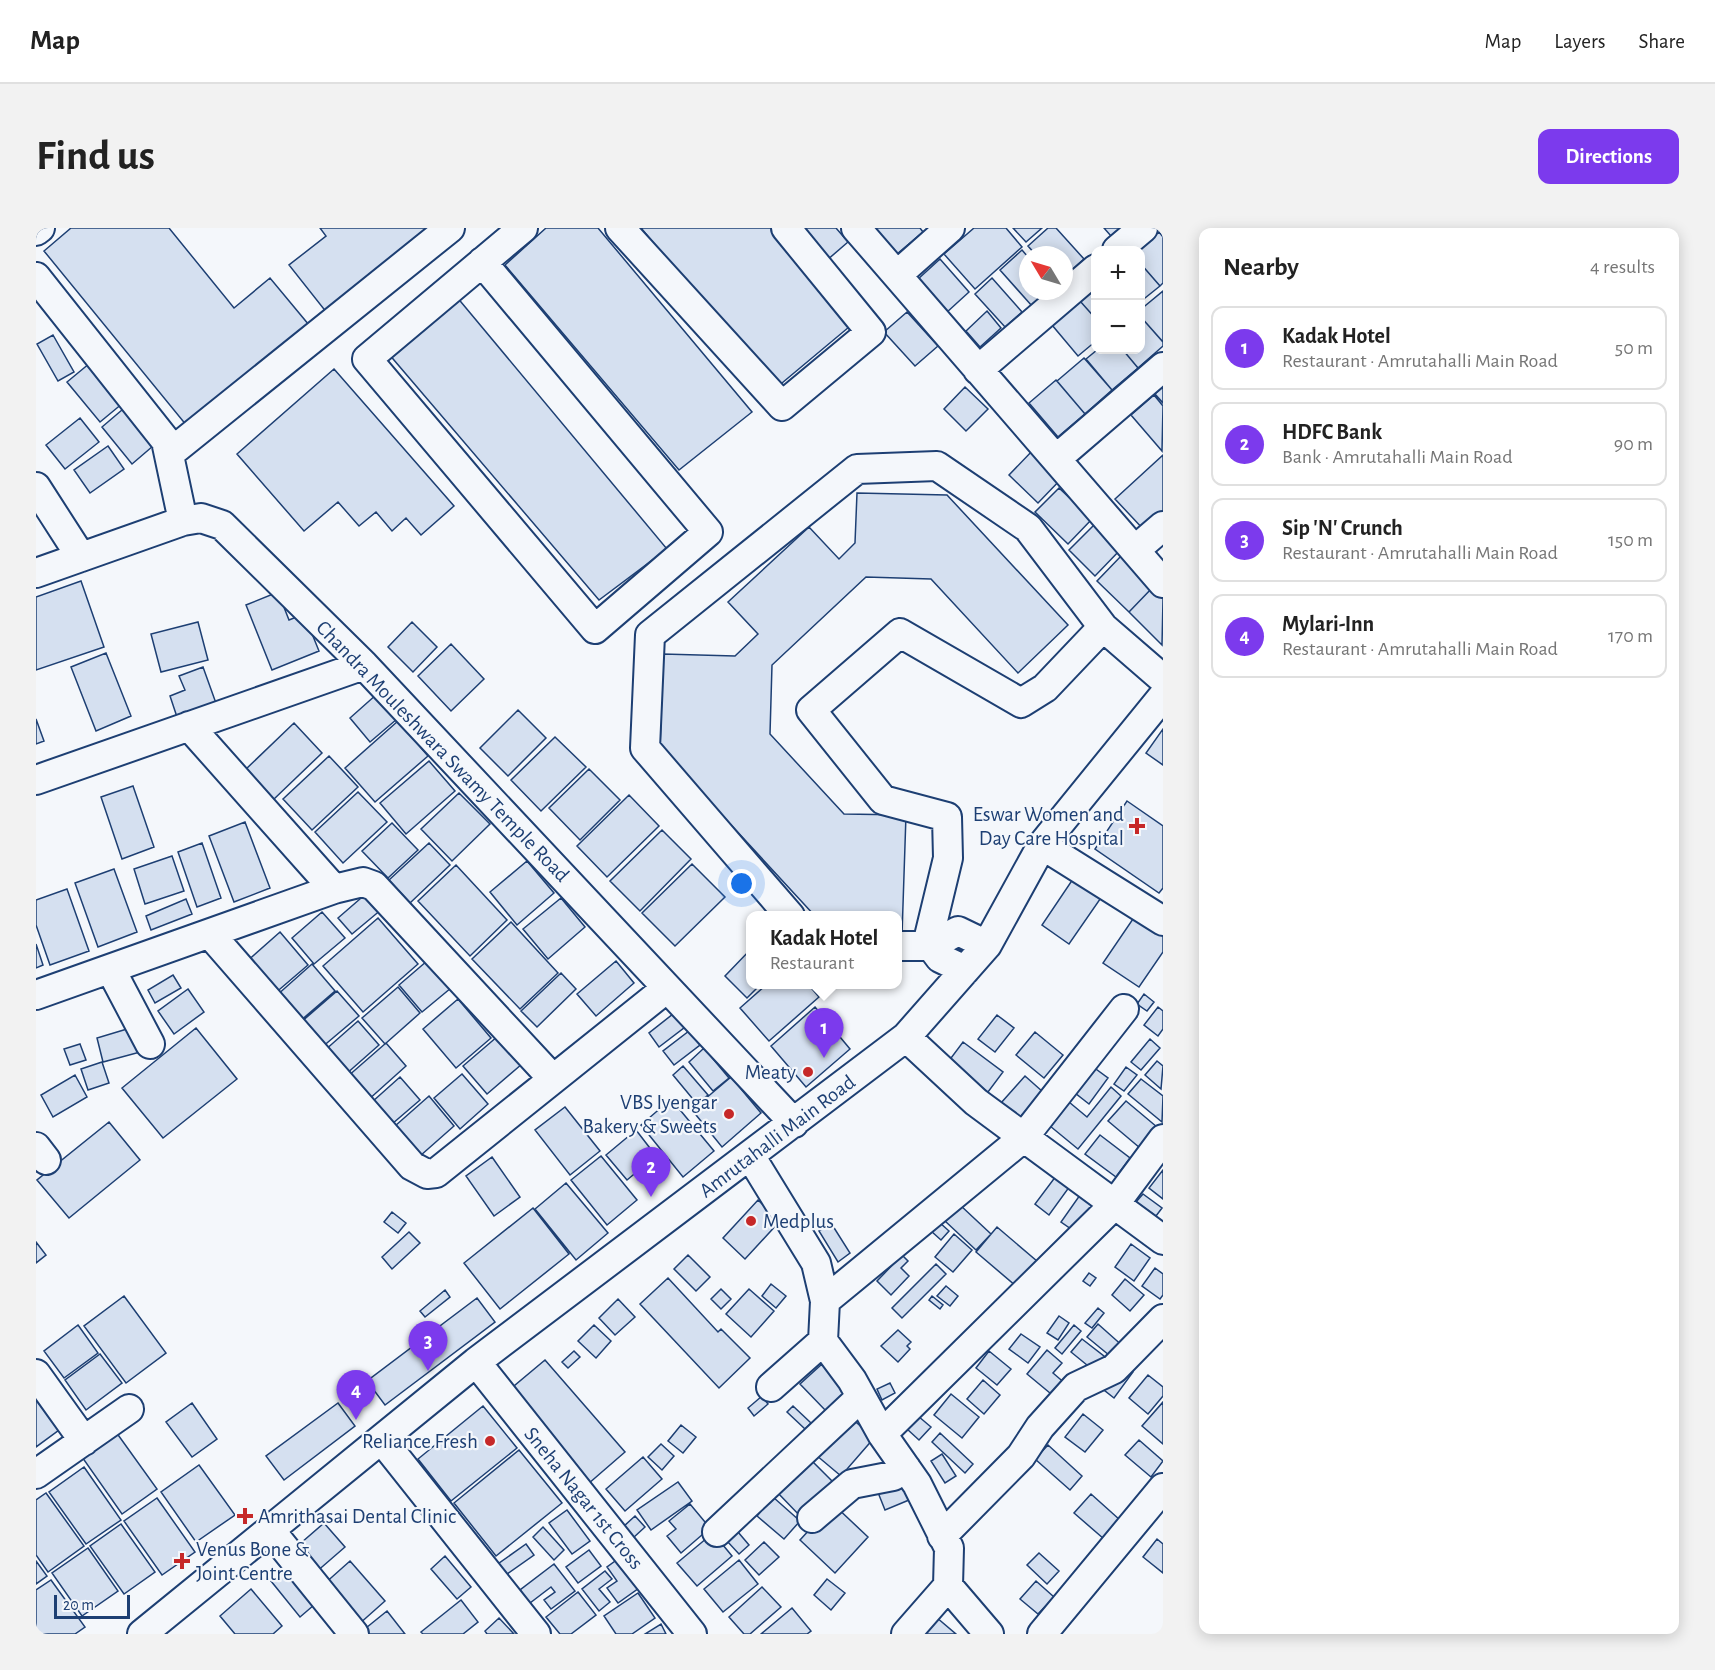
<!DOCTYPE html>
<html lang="en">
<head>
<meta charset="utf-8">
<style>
	:root { --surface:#fff; --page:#f2f2f2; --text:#222; --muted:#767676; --line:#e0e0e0; --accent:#7c3aed }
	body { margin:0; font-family:"Alegreya Sans",sans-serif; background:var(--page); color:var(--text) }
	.controls { position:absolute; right:18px; top:18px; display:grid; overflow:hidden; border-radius:12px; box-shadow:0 3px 15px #0003 }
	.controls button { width:54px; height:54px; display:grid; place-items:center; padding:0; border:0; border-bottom:2px solid var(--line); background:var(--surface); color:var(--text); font:30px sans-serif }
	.compass { position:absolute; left:983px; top:18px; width:54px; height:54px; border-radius:50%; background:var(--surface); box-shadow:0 3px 15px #0003; rotate:308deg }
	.scale { position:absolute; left:18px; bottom:15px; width:76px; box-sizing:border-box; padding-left:6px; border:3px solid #1d3f73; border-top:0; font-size:16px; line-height:21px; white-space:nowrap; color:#1d3f73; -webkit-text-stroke:4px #f4f7fb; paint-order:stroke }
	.you { position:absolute; left:706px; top:656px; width:21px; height:21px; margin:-15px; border:4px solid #fff; border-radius:50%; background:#1a73e8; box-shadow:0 0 0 9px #1a73e833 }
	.badge { display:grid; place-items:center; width:39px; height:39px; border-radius:50%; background:var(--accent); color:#fff; font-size:20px; font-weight:700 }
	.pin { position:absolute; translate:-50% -50px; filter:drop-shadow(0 2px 3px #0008) }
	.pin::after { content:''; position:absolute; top:32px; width:21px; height:18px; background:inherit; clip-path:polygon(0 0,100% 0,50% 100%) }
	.popup { position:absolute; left:710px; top:683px; width:156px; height:78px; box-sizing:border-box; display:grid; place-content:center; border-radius:12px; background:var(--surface); filter:drop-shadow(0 2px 4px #0005); font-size:20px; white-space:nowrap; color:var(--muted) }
	.popup b { font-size:22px; color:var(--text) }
	.popup::after { content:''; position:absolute; left:50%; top:100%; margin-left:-12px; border:12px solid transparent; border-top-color:var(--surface) }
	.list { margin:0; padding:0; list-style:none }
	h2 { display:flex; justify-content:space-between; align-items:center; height:78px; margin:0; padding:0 24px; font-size:26px }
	h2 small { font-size:20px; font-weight:400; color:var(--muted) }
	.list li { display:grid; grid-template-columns:39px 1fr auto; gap:18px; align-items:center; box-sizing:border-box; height:84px; margin:0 12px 12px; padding:0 12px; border:2px solid var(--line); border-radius:12px }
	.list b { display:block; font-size:22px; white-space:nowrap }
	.list p { margin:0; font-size:20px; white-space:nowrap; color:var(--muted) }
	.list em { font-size:20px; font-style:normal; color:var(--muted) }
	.map { position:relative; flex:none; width:1127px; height:1406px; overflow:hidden; border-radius:12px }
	header { display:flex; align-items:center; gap:36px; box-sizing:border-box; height:84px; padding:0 30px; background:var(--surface); border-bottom:2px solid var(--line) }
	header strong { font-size:28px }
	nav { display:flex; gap:33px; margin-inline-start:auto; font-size:21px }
	.intro { display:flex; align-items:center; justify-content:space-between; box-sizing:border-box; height:144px; padding:0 36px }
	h1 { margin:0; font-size:42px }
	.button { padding:15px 27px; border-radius:12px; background:var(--accent); color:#fff; font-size:21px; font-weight:700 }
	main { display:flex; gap:36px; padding:0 36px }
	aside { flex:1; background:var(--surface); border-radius:12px; box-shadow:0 3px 15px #0003 }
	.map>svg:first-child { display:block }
	.building { fill:#d5e0f0; stroke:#1d3f73; stroke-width:1.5 }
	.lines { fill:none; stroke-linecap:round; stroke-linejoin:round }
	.minor-casing { stroke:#1d3f73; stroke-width:32 }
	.minor { stroke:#f4f7fb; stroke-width:28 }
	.poi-dot { fill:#c62828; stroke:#f4f7fb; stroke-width:2 }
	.labels { text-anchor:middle; stroke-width:4.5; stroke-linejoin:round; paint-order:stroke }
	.street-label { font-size:21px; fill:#1d3f73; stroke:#f4f7fb }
	.poi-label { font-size:21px; fill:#1d3f73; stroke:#f4f7fb; text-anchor:end }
</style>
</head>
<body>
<header>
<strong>Map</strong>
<nav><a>Map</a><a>Layers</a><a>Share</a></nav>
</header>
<div class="intro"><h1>Find us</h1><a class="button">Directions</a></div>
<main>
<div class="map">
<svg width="1127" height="1406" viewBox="0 0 1127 1406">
	<rect width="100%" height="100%" fill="#f4f7fb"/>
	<!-- building -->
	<path class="building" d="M35,0H133L198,80L234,50L273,97L151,198L8,23Z
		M284,0H398L291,85L253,37L290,8Z
		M510,0H562L716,184L643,242L469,37Z
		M605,0H740L819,94L740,160Z
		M760,0H800L812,14L790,33Z
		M838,0H884L887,4L861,26Z
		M938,0H970L986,19L939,61L908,26Z
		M977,0H1006L990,14Z
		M1012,0H1020L1048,31L1028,49V27H1000L992,18Z
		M1068,0H1084L1075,8Z
		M1123,4L1127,9V55L1124,58L1104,35V22H1101Z
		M986,22L992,29V63H1012L996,78L964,42Z
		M904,31L933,64L910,85L881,52Z
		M1104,35L1124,58L1104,74Z
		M956,50L986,84L969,99L939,66Z
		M1060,55V91L1044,73Z
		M1127,63V114L1104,88V82Z
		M420,68L631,321L563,372L352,125Z
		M1044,73L1060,91V113L1042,128L1016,97Z
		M951,83L965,100L944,119L930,103Z
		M871,84L902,118L879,138L848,104Z
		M1104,88L1127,114V118L1102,140L1087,122H1104Z
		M17,107L38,144L22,153L1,116Z
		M1061,122H1087L1102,140L1076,162L1050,131Z
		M1048,130L1076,162L1049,186L1021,153Z
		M54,135L87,175L64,194L31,154Z
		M298,141L418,278L385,307L370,290L356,303L340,284L323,298L302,274L268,303L201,226Z
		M1020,152L1049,186L1022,209L993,175Z
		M929,159L952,181L930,203L908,181Z
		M1127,159V175L1119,166Z
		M1118,167L1127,178L1126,223L1095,187Z
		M93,176L124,212L96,236L66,199Z
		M44,190L63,214L29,241L10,217Z
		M72,218L88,241L54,265L38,242Z
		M998,221L1027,249L1002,275L973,247Z
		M1127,227V287L1109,303L1079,271Z
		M1023,260L1056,291L1032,316L999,284Z
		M821,265L911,267L1032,397L982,445L895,351L830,349L736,437L734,506L808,586L870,587L866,707H862V688H779L624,520L627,426L699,428L722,406L692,374L773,299L803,331L819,315Z
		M1059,296L1085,321L1059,348L1033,322Z
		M1086,327L1118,358L1093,384L1061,353Z
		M45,353L68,419L0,442V369Z
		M1116,360L1127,371L1126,417L1093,384Z
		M242,364L253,392L268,386L283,423L236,442L210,377Z
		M162,394L172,432L125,444L115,406Z
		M376,394L401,419L377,444L352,419Z
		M415,416L448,451L415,483L382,448Z
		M70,425L95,488L60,503L35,439Z
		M167,439L181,478L142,492L134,468L149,462L143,448Z
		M341,466L361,491L334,514L314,490Z
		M482,482L510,510L472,548L444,520Z
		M0,491L8,513L0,516Z
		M362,493L392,528L339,574L309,540Z
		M258,495L286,525L237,572L209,542Z
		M1127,501V537L1110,525Z
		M519,509L550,539L505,583L475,552Z
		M293,528L322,559L276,602L247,571Z
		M393,533L419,563L370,606L344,575Z
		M553,541L584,572L544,612L513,580Z
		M97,558L118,619L86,631L65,569Z
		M322,564L351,594L307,635L279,604Z
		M423,565L454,596L416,633L385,601Z
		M593,567L623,598L571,649L541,618Z
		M1091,573L1127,598V660L1123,665L1059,621Z
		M209,594L234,660L198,674L173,608Z
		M356,595L382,622L352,650L326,623Z
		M626,602L655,631L604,683L574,653Z
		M166,615L185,670L161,679L142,624Z
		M393,615L414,637L374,675L353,652Z
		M136,628L148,663L109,676L98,641Z
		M491,633L518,665L481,697L454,664Z
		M656,636L689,669L639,718L606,685Z
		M420,637L471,692L434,728L382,673Z
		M78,641L101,704L62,719L39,655Z
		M1041,645L1069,664L1033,716L1006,697Z
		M31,661L53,723L14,737L0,697V672Z
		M332,664L346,681L316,706L302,690Z
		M525,670L549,699L512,731L487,701Z
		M150,671L156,686L115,702L110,688Z
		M286,684L309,710L278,736L256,710Z
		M1101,685L1127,703V724L1103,759L1067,735Z
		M342,690L382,736L327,784L287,738Z
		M475,694L522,745L484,781L436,731Z
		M244,704L272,737L237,767L209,735Z
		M0,716L7,737L0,740Z
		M714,722V756H725L711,770L689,748Z
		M391,733L415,760L386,784L363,757Z
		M580,733L598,755L560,788L541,766Z
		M276,736L299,763L263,794L240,768Z
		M525,745L540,761L501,799L485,783Z
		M137,747L145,760L119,775L112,762Z
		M731,756H772L783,769L733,813L704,780Z
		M362,759L384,785L349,816L326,790Z
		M152,761L168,784L138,806L122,783Z
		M301,763L323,788L285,820L264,795Z
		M1108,766L1118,774L1111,783L1101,776Z
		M422,771L455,810L420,840L387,801Z
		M779,779L814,821L770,859L735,818Z
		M1122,779L1127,783V801L1122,808L1108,797Z
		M642,782L653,796L623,819L613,805Z
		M961,787L978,800L959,824L942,811Z
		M322,793L343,817L309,847L288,823Z
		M101,798L108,823L67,834L61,810Z
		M160,800L201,851L127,910L86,860Z
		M653,803L664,817L638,837L627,823Z
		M999,804L1027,827L1008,850L980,827Z
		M462,808L486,836L451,866L427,838Z
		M1114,811L1124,820L1105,842L1095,834Z
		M927,814L967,844L952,864L912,834Z
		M350,815L370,838L331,873L311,849Z
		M44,816L50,832L34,837L28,821Z
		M668,820L693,850L677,863L653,834Z
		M1121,833L1127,838L1125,861L1109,847Z
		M66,834L73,855L52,862L45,841Z
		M1053,836L1072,850L1053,876L1034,861Z
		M647,838L672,867L661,876L637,847Z
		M1090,839L1101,847L1088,863L1078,856Z
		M426,846L452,876L424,901L398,870Z
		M39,847L51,869L17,889L5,867Z
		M989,848L1007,864L983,890L965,875Z
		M364,849L384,872L356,896L336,874Z
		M695,849L725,885L686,919L656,882Z
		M1105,851L1127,868L1126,894L1092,866Z
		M1075,859L1085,868L1042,921L1014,898L1033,874L1051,889Z
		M393,868L418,898L384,928L359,898Z
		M635,871L678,923L647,949L605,897Z
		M1090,873L1121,899L1104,920L1072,893Z
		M529,879L564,923L534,947L499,902Z
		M73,894L104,932L33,990L1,952Z
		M600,902L620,928L591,952L570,927Z
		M1064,907L1094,930L1080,949L1049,926Z
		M565,928L601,972L571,997L535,952Z
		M456,929L484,969L458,988L430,948Z
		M1127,942V971L1113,960Z
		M1020,948L1034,958L1013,987L999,976Z
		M530,955L572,1005L540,1032L499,981Z
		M1107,966L1126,980L1120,988L1100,974Z
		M1044,967L1057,976L1038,1003L1025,994Z
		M722,972L744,993L709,1031L687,1010Z
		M924,977L955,1006L940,1022L909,993Z
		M497,980L533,1026L464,1081L428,1035Z
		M356,984L370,995L362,1005L348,994Z
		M903,994L913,1003L905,1012L895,1003Z
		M795,995L814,1025L802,1034L783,1003Z
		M961,999L1008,1039L987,1064L940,1024Z
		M373,1004L384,1015L356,1041L346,1029Z
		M918,1006L936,1022L917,1044L899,1029Z
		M0,1014L10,1027L0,1035Z
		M1095,1016L1114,1030L1098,1053L1079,1039Z
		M652,1027L674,1049L660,1063L638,1041Z
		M866,1027L872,1033L865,1040L873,1048L855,1067L841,1053Z
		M900,1036L910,1046L866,1090L856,1080Z
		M1119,1040L1127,1046V1067L1124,1071L1106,1058Z
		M1053,1045L1060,1050L1054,1058L1047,1053Z
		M632,1050L682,1104L685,1101L714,1130L683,1160L604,1076Z
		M1089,1051L1108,1067L1094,1083L1076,1067Z
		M735,1056L750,1068L740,1080L726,1068Z
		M910,1058L922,1068L914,1078L901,1068Z
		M685,1061L695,1071L685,1081L675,1071Z
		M713,1061L738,1083L715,1109L690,1086Z
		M409,1062L414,1069L389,1089L384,1083Z
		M88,1068L130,1125L90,1155L48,1098Z
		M896,1068L907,1077L904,1081L893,1072Z
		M441,1070L459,1094L349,1177L331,1153Z
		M582,1071L599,1089L579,1107L563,1090Z
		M1062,1080L1068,1085L1056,1100L1049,1095Z
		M1023,1088L1033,1095L1022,1112L1011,1105Z
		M1062,1096L1089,1120L1079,1132L1051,1109Z
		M42,1097L62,1125L28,1150L8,1123Z
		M558,1097L575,1113L560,1130L542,1113Z
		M1038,1097L1045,1103L1026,1126L1019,1120Z
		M862,1102L875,1114L871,1118L874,1121L862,1134L845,1118Z
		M985,1106L1004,1119L992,1135L973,1121Z
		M1046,1111L1073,1132L1062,1146L1035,1124Z
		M1011,1122L1026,1135L1017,1145L1031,1157L1020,1170L991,1146Z
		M538,1123L544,1129L532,1140L526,1134Z
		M953,1123L975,1141L961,1157L940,1140Z
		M64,1126L86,1155L50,1182L29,1152Z
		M509,1132L589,1224L552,1256L472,1163Z
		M786,1136L811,1162L790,1183L764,1156Z
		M1087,1136L1097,1144L1078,1170L1068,1162Z
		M1112,1147L1127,1159V1168L1112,1186L1093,1170Z
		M947,1152L964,1167L948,1186L931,1171Z
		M854,1155L859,1165L846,1172L841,1161Z
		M915,1166L943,1189L926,1210L898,1187Z
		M726,1168L732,1176L718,1188L712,1180Z
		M1,1173L23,1202L0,1219V1174Z
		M1127,1174V1216L1106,1198Z
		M156,1175L181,1211L156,1229L130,1194Z
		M302,1175L319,1198L248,1252L230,1228Z
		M447,1178L481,1220L415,1273L382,1231Z
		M757,1178L775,1195L769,1201L751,1184Z
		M1047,1186L1067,1202L1049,1224L1029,1209Z
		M813,1188L838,1210L805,1248L780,1227Z
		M882,1188L895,1199L883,1212L871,1201Z
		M645,1197L660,1209L647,1225L632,1213Z
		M80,1204L121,1261L86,1286L46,1229Z
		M904,1205L937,1236L929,1245L896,1214Z
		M1103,1212L1127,1233L1115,1249L1089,1227Z
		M625,1216L638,1228L626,1242L612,1229Z
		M1012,1217L1046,1248L1034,1262L999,1231Z
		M483,1222L526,1275L460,1328L418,1275Z
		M906,1226L920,1248L909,1255L895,1233Z
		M607,1229L626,1251L589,1283L570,1261Z
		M775,1232L800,1257L766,1290L741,1264Z
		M163,1237L199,1287L160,1314L125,1264Z
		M48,1239L85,1292L50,1316L13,1264Z
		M866,1252L873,1272L849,1282L841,1262Z
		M642,1254L656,1273L615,1302L601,1282Z
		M10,1265L48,1318L12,1344L0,1327V1272Z
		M1055,1266L1084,1292L1068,1311L1038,1285Z
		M737,1269L764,1293L748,1311L721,1288Z
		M121,1270L159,1324L126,1347L88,1293Z
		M654,1276L674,1300L645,1325L631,1308L640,1301L633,1293Z
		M797,1276L832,1309L799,1345L764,1312Z
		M531,1282L554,1313L536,1326L513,1295Z
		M599,1288L609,1299L597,1310L587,1299Z
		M288,1295L309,1319L279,1345L258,1321Z
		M85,1296L119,1344L88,1366L54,1318Z
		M507,1299L528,1322L518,1332L497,1309Z
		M702,1304L713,1317L703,1326L690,1312Z
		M677,1305L696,1328L661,1358L641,1335Z
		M1121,1311L1127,1316V1345L1107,1329Z
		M728,1314L743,1329L723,1347L709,1332Z
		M490,1316L498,1327L467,1349L459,1338Z
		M52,1320L82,1363L46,1388L16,1345Z
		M553,1322L565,1338L542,1355L530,1339Z
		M1003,1325L1023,1343L1011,1356L991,1337Z
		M409,1328L435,1359L421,1371L395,1341Z
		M582,1331L603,1360L582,1375L571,1360L581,1353L571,1339Z
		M703,1332L722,1356L687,1384L668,1361Z
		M0,1333L11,1348L0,1356Z
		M314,1333L349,1373L322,1397L287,1357Z
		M256,1336L285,1371L264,1389L235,1353Z
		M518,1336L539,1363L515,1381L508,1372L519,1364L515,1359L494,1375L484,1362Z
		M569,1343L576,1351L563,1361L574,1374L563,1383L546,1361Z
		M791,1351L809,1365L795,1382L778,1367Z
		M15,1352L49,1399L39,1406H0V1362Z
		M1000,1353L1018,1369L1002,1386L984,1371Z
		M726,1359L745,1379L714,1406H708L693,1389Z
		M215,1361L246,1398L237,1406H199L184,1388Z
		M542,1364L560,1387L535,1406H524L510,1389Z
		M602,1365L619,1390L596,1406H580L568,1388Z
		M425,1372L442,1394L427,1406H387L385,1404Z
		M756,1380L775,1403L771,1406H725Z
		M351,1383L369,1406H327L325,1404Z
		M900,1389L920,1406H886Z
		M463,1390L478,1406H451L449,1403Z
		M625,1396L630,1406H609Z"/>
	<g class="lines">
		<!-- minor casing -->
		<g class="minor-casing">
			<path id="minor" d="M584,0L746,178L835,104L750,0
				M820,0L1127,355
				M0,3L4,0
				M1081,22L1107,0
				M446,34L672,304L559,401L331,131L487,0
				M861,47L914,0
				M0,49L130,213L147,293
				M942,142L1060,41
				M133,226L414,0
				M1020,231L1127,139
				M0,259L45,329
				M1099,322L1127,298
				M0,345L147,293L165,290L186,297L328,437L758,895
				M153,498L298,661
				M0,552L328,437
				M1006,617L1127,693
				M754,688L609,520L614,407L821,241L901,238L992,300L1067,399L1127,451
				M175,707L376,938L391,946L400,945L631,760
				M891,717L912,630L911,589L847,572L775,482L864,405L985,475L1009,460L1067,399
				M862,718H895L904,730L929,742
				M895,718L922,703L951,717
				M75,742L114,816
				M0,767L298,661L327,654L338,658L517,851
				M870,809L940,874L1127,1012
				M0,919L10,932
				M715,929L780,1035L789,1073L787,1113L816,1152L846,1206L881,1256L913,1320L912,1358L953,1406
				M789,1073L987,910L1088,781
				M440,1134L656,1406
				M0,1146L48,1213
				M735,1159L787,1113
				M846,1206L1078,977L1127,911
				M346,1212L500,1406
				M0,1246L93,1181
				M776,1290L816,1256L857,1248L870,1240
				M234,1302L318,1406
				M681,1304L825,1169
				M906,1308L985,1228L1004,1199L1040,1159L1078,1141L1127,1091
				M106,1406L440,1134L870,809L951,717L1006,617L1127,468
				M870,1406L912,1358
				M1006,1406L1127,1260"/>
		</g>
		<!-- minor -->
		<use href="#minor" class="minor"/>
	</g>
	<!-- markers -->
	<g class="poi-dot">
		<path d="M1098 589h6v6h6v6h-6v6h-6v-6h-6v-6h6z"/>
		<circle cx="772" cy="844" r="6"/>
		<circle cx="693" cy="886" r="6"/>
		<circle cx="715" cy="993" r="6"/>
		<circle cx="454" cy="1213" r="6"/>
		<path d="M206 1279h6v6h6v6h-6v6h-6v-6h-6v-6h6z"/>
		<path d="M143 1324h6v6h6v6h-6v6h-6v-6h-6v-6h6z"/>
	</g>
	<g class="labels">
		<!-- street labels -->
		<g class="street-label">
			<text transform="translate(407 523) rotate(46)" y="7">Chandra Mouleshwara Swamy Temple Road</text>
			<text transform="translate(741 908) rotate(-37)" y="7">Amrutahalli Main Road</text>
			<text transform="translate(548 1270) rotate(51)" y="7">Sneha Nagar 1st Cross</text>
		</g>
		<!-- poi labels -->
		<g class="poi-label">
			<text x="1088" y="593">Eswar Women and<tspan x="1088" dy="24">Day Care Hospital</tspan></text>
			<text x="760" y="851">Meaty</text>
			<text x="681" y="881">VBS Iyengar<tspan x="681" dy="24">Bakery &amp; Sweets</tspan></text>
			<text x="727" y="1000" text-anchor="start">Medplus</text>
			<text x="442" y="1220">Reliance Fresh</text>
			<text x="222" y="1295" text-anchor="start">Amrithasai Dental Clinic</text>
			<text x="160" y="1328" text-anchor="start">Venus Bone &amp;<tspan x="160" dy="24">Joint Centre</tspan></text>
		</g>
	</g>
</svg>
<div class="controls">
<button>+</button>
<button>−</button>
</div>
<svg class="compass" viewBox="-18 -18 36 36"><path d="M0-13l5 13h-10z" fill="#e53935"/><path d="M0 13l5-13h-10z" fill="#767676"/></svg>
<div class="scale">20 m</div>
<div class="you"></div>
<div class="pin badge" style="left:788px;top:830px">1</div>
<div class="popup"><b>Kadak Hotel</b>Restaurant</div>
<div class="pin badge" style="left:615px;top:969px">2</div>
<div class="pin badge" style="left:392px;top:1143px">3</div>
<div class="pin badge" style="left:320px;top:1192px">4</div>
</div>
<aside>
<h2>Nearby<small>4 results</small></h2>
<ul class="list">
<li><span class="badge">1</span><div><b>Kadak Hotel</b><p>Restaurant · Amrutahalli Main Road</p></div><em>50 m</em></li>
<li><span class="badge">2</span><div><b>HDFC Bank</b><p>Bank · Amrutahalli Main Road</p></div><em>90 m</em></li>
<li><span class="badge">3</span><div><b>Sip 'N' Crunch</b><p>Restaurant · Amrutahalli Main Road</p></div><em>150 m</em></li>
<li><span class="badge">4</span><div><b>Mylari-Inn</b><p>Restaurant · Amrutahalli Main Road</p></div><em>170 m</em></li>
</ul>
</aside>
</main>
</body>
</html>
